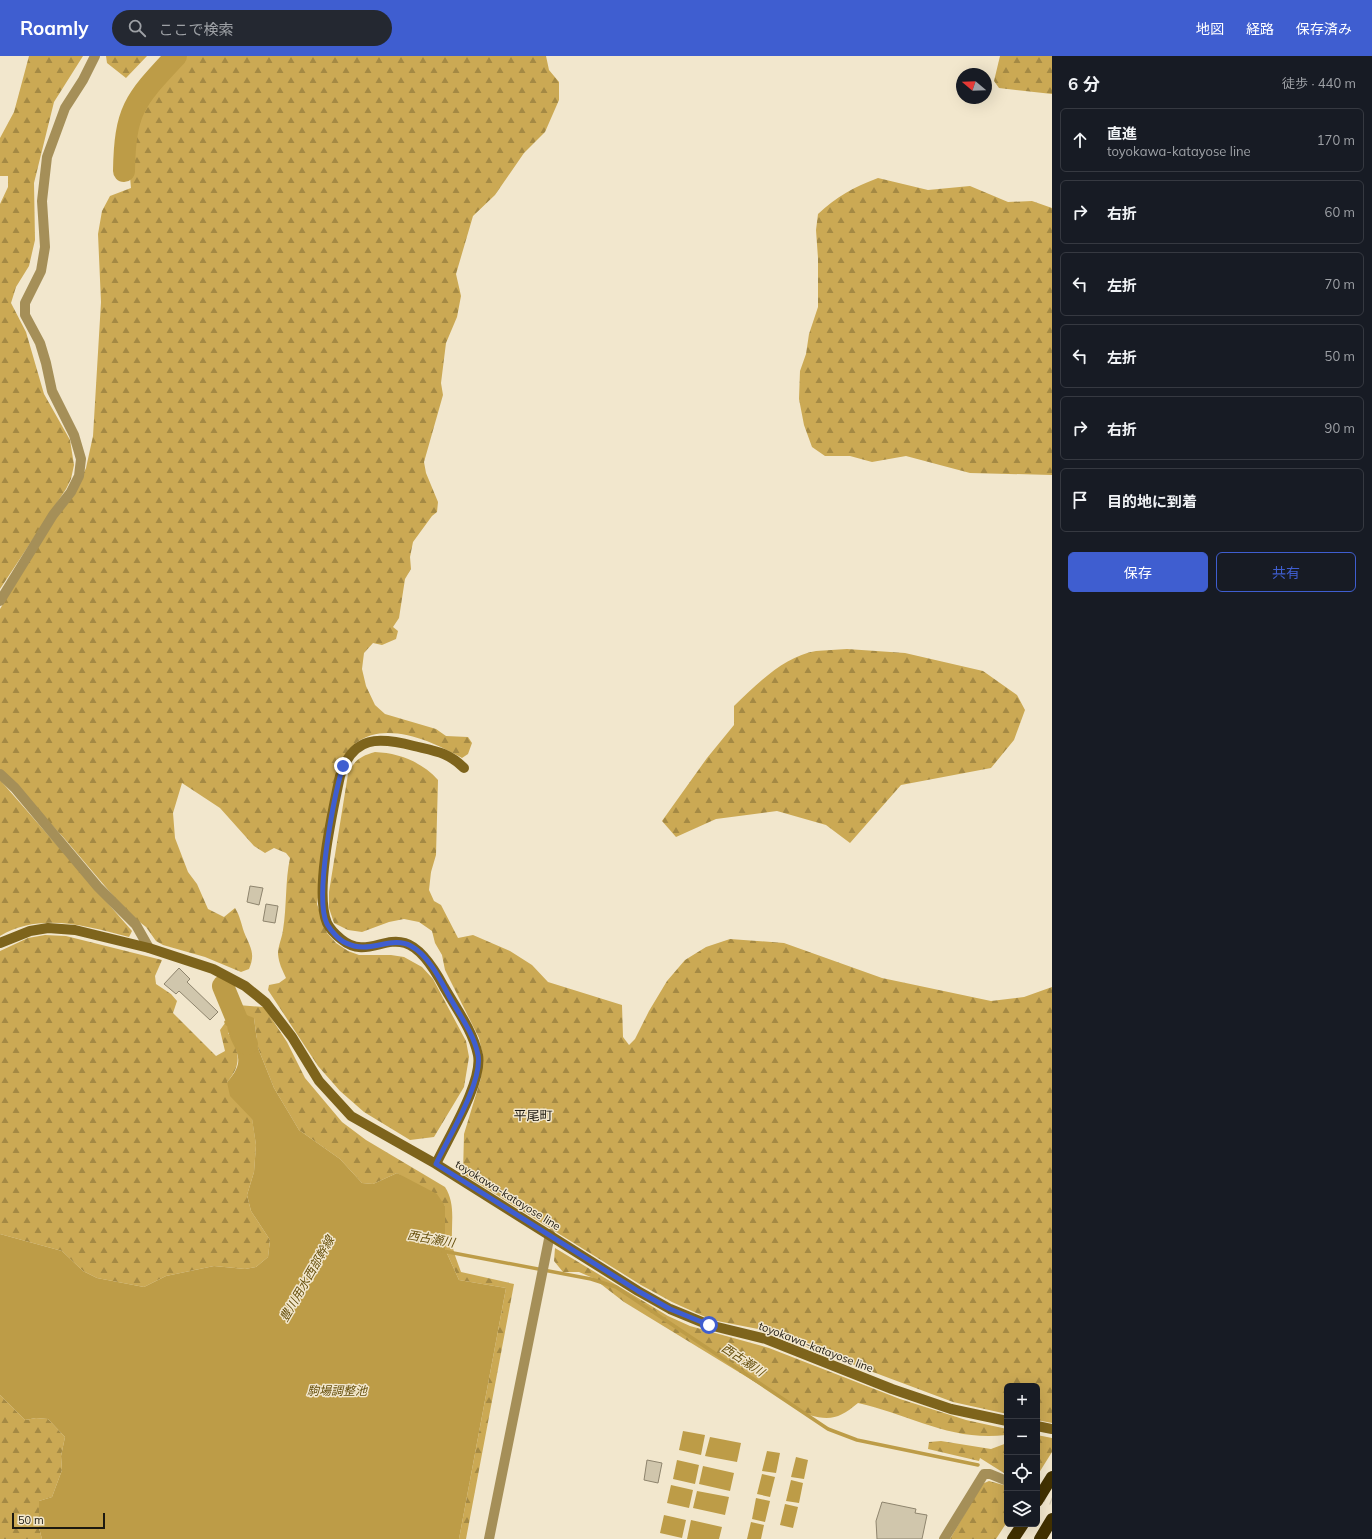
<!DOCTYPE html>
<html lang="ja">
<head>
<meta charset="utf-8">
<style>
	:root { --surface:#171b24; --page:#242831; --text:#f1f3f6; --muted:#9ea1a6; --line:#363941; --accent:#3f5ed0 }
	body { margin:0; font-family:Mulish,"Noto Sans JP",sans-serif; background:var(--page); color:var(--text) }
	.controls { position:absolute; right:12px; bottom:12px; display:grid; overflow:hidden; border-radius:6px; box-shadow:0 4px 16px #0002 }
	.controls button { width:36px; height:36px; display:grid; place-items:center; padding:0; border:0; border-bottom:1px solid var(--line); background:var(--surface); color:var(--text); font:20px sans-serif }
	.compass { position:absolute; left:956px; top:12px; width:36px; height:36px; border-radius:50%; background:var(--surface); box-shadow:0 4px 16px #0002; rotate:289deg }
	.scale { position:absolute; left:12px; bottom:10px; width:93px; box-sizing:border-box; padding-left:4px; border:2px solid #1d1910; border-top:0; font-size:11px; line-height:14px; white-space:nowrap; color:#1d1910; -webkit-text-stroke:3px #f2e7cd; paint-order:stroke }
	.stop { position:absolute; width:12px; height:12px; margin:-9px; border:3px solid #3f5ed0; border-radius:50%; background:#fff }
	.stop.end { background:#3f5ed0; border-color:#fff; box-shadow:0 1px 4px #0008 }
	.list { margin:0; padding:0; list-style:none }
	h2 { display:flex; justify-content:space-between; align-items:center; height:52px; margin:0; padding:0 16px; font-size:17px }
	h2 small { font-size:13px; font-weight:400; color:var(--muted) }
	.list li { display:grid; grid-template-columns:26px 1fr auto; gap:12px; align-items:center; box-sizing:border-box; height:64px; margin:0 8px 8px; padding:0 8px; border:1px solid var(--line); border-radius:6px }
	.list b { display:block; font-size:15px; white-space:nowrap }
	.list p { margin:0; font-size:13px; white-space:nowrap; color:var(--muted) }
	.list em { font-size:13px; font-style:normal; color:var(--muted) }
	.actions { display:flex; gap:8px; padding:12px 16px }
	.actions a { flex:1; padding:9px 0; border:1px solid var(--accent); border-radius:6px; text-align:center; font-size:14px; color:var(--accent) }
	.actions .main { background:var(--accent); color:#fff }
	.icon { flex:none; width:22px; height:22px; fill:none; stroke:currentColor; stroke-width:2; stroke-linecap:round; stroke-linejoin:round }
	.map { position:relative; flex:none; width:1052px; height:1483px; overflow:hidden }
	header { display:flex; align-items:center; gap:24px; box-sizing:border-box; height:56px; padding:0 20px; background:var(--accent); color:#fff }
	header strong { font-size:19px }
	nav { display:flex; gap:22px; margin-inline-start:auto; font-size:14px }
	.search { width:280px; height:36px; background:var(--page); display:flex; align-items:center; gap:10px; box-sizing:border-box; padding:0 14px; border-radius:22px; color:var(--muted); font-size:15px }
	main { display:flex }
	aside { flex:1; background:var(--surface) }
	.map>svg:first-child { display:block }
	.forest { fill:url(#forest-firs) }
	.water { fill:#bd9c47 }
	.lines { fill:none; stroke-linecap:round; stroke-linejoin:round }
	.stream { stroke:#bd9c47; stroke-width:3.5 }
	.river { stroke:#bd9c47; stroke-width:22 }
	.building { fill:#d0c6ac; stroke:#8e846d }
	.street-tunnel { stroke:#d2c8b1; stroke-width:10; stroke-dasharray:10 5; stroke-linecap:butt }
	.street { stroke:#a58f58; stroke-width:10 }
	.secondary { stroke:#7e641c; stroke-width:10 }
	.highway { stroke:#423100; stroke-width:12 }
	.route { stroke:#3f5ed0; stroke-width:5 }
	.labels { text-anchor:middle; stroke-width:3; stroke-linejoin:round; paint-order:stroke }
	.street-label { font-size:11px; fill:#1d1910; stroke:#f2e7cd }
	.water-label { font-size:12px; font-style:italic; fill:#67500d; stroke:#f2e7cd }
	.quarter-label { font-size:13px; fill:#1d1910; stroke:#f2e7cd }
</style>
</head>
<body>
<header>
<strong>Roamly</strong>
<div class="search"><svg class="icon" aria-label="search" viewBox="0 0 24 24"><circle cx="10" cy="10" r="6"/><path d="M15 15l6 6"/></svg>ここで検索</div>
<nav><a>地図</a><a>経路</a><a>保存済み</a></nav>
</header>
<main>
<div class="map">
<svg width="1052" height="1483" viewBox="0 0 1052 1483">
	<defs>
		<pattern id="forest-firs" width="22" height="20" patternUnits="userSpaceOnUse"><rect width="22" height="20" fill="#cba954"/><path d="M5 1l3.5 6h-7zM16 11l3.5 6h-7z" fill="#a48944"/></pattern>
	</defs>
	<rect width="100%" height="100%" fill="#f2e7cd"/>
	<!-- forest -->
	<path class="forest" d="M29,0H83L54,46L34,127L35,184L29,210L16,231L11,247L26,276L44,338L70,384L74,409L71,423L66,433L0,533V148L8,131V120H0V82L14,56Z
		M106,0H147L126,22L107,7Z
		M181,0H546L549,14L559,26V44L545,76L524,97L495,139L473,160L456,218L461,240L457,261L446,287L441,327L443,339L424,406L426,417L438,446L437,456L432,460L413,486L410,501L411,513L405,523L399,562L393,571L398,575L396,583L382,589L373,587L364,597L362,613L366,630L375,649L385,658L436,673L446,680L468,681L472,687L468,698L462,702C434,686 386,664 356,687C348,693 343,703 338,711L317,848L327,877L336,887L348,895L359,899H391L404,901L422,911L433,923L466,985L469,1001L464,1031L434,1081L410,1084L364,1056L340,1035L318,1010L268,934L269,929L279,927L286,922C282,913 279,908 278,898C278,890 282,882 283,874C287,850 285,825 290,802L286,797L274,792L265,797L254,790L220,752L182,727L173,757L175,782L188,816L197,828L208,853L224,861L235,852C240,860 241,867 244,876C250,891 256,897 249,913L241,916L205,901L163,889L156,885L146,871L127,856L64,782L0,713V553L56,462L74,438L86,412L93,380L101,246L98,178L102,155L110,140L131,132C124,61 133,51 181,0Z
		M1000,0H1052V38L999,32L994,25Z
		M878,122L928,134L970,130L1008,146L1032,145L1052,152V419L970,417L906,400L872,406L850,400H825L812,391L804,369L799,343L800,315L806,298L809,278L818,251V202L816,174L818,158C836,141 854,131 878,122Z
		M847,593L905,597L983,615L1017,639L1025,654L1014,684L991,712L901,729L850,787L826,769L777,755L716,763L676,781L662,765L707,702L734,669V650C756,629 784,600 816,595C826,594 836,594 847,593Z
		M375,696C399,697 422,706 438,724L436,799L431,816L429,834L434,845L441,849L458,882L473,879L510,895L532,909L548,926L622,949L623,981L629,989L635,983L649,955L667,925L685,904L706,891L730,883L784,887L882,922L991,945L1024,941L1052,931V1367L1037,1364V1330H1007V1358L953,1346L758,1273L712,1264L672,1246L641,1229L463,1118L464,1078L481,1022L483,1000L479,982L445,914L442,899L435,887L432,875L419,866L404,863L389,866L362,876L348,874L334,867L329,852V836L348,718C354,704 361,700 375,696Z
		M0,724L132,875L129,881C86,870 41,856 0,880Z
		M45,879L66,880L162,904L155,920L156,928L171,938L177,945L173,957L216,1000L225,995L220,974L238,949L264,951L287,986L305,1022L342,1066L366,1084L445,1131C456,1148 451,1167 452,1186C453,1196 458,1207 461,1216L514,1228L466,1483H459L506,1232L459,1224L445,1193V1150L397,1117L373,1128L362,1127L340,1103L299,1074L274,1032L258,992L254,962L228,977C240,994 242,1010 227,1026L252,1062L256,1089L254,1116L247,1139L251,1155L270,1184L268,1201L256,1211L245,1213L214,1210L166,1220L144,1231L97,1222L83,1215L62,1195L0,1178V895L28,882Z
		M555,1192L668,1260L690,1270L769,1292L900,1343L966,1364L1007,1373L1006,1379C952,1386 908,1358 858,1347C840,1362 831,1365 809,1359L624,1246L593,1222L579,1216H563L554,1205Z
		M0,1339L25,1364L36,1362L48,1363L65,1381L61,1400L62,1414L52,1441L39,1445V1472L42,1483H0Z
		M1037,1379L1052,1382V1396L1037,1420Z
		M941,1385L991,1393L1007,1387V1419L980,1402L979,1405L928,1393L929,1386Z
		M989,1425L1007,1430V1466L996,1483H950L982,1428Z"/>
	<!-- water -->
	<path class="water" d="M227,929L235,950L231,956L224,952L218,931Z
		M244,958L254,962L258,992L274,1032L299,1074L340,1103L362,1127L373,1128L397,1117L437,1138L445,1150V1193L459,1224L506,1232L459,1483H42L39,1472V1445L52,1441L62,1414L61,1400L65,1381L48,1363L36,1362L25,1364L0,1339V1178L62,1195L83,1215L97,1222L144,1231L166,1220L214,1210L245,1213L256,1211L268,1201L270,1184L251,1155L247,1139L254,1116L256,1089L252,1063L230,1040L227,1026C252,999 228,992 227,968L235,960Z
		M683,1375L705,1379L701,1399L679,1394Z
		M710,1381L741,1387L737,1406L705,1400Z
		M767,1395L780,1397L776,1417L762,1415Z
		M796,1401L808,1404L804,1423L791,1421Z
		M677,1404L699,1409L695,1428L673,1423Z
		M703,1410L734,1417L730,1435L699,1428Z
		M762,1418L775,1421L770,1441L757,1438Z
		M791,1424L803,1427L799,1447L786,1445Z
		M671,1429L693,1434L689,1452L667,1447Z
		M697,1435L729,1441L725,1459L693,1452Z
		M756,1442L770,1445L765,1466L752,1463Z
		M785,1448L798,1451L793,1472L780,1469Z
		M664,1459L686,1464L682,1482L660,1477Z
		M691,1464L722,1471L719,1483H687Z
		M751,1466L764,1469L761,1483H747Z"/>
	<g class="lines">
		<!-- stream -->
		<path class="stream" d="M226,966L227,968
			M443,1195L591,1223L616,1231L828,1373L857,1384L978,1409"/>
		<!-- river -->
		<path class="river" d="M124,115C125,53 135,44 176,0
			M223,930L247,988"/>
	</g>
	<!-- building -->
	<path class="building" d="M250,830L263,832L259,849L247,846Z
		M266,848L278,850L275,867L263,865Z
		M179,912L190,923L187,926L218,956L210,964L179,935L176,938L164,928Z
		M647,1404L662,1407L658,1427L644,1424Z
		M882,1446L916,1453L915,1457L927,1459L922,1483H877L876,1465Z"/>
	<g class="lines">
		<!-- street-tunnel -->
		<path class="street-tunnel" d="M1037,1438L1052,1444"/>
		<!-- street -->
		<path class="street" d="M0,545L53,459L71,436L79,420L81,403L74,379L52,335L46,307L40,287L25,259V247L41,215L45,191L42,145L47,101L65,52L83,24L95,0
			M0,718L15,732L98,831L136,869L149,892
			M489,1483L550,1178
			M944,1483L984,1418H990L1007,1425"/>
		<!-- secondary -->
		<path class="secondary" d="M0,887L30,875L48,872L75,874L149,892L213,913L245,930L266,947L292,981L319,1025L351,1060L436,1108L638,1235L670,1253L709,1269L766,1283L892,1333L951,1353L1007,1365
			M436,1108C448,1082 483,1026 478,999C473,975 456,952 444,931C436,916 422,892 405,887C383,880 365,903 341,883C336,879 330,873 327,867C314,836 333,754 340,720C353,679 379,681 414,690C435,695 448,696 464,712
			M1037,1370L1052,1373"/>
		<!-- highway -->
		<path class="highway" d="M1037,1445L1052,1421
			M1013,1483L1023,1468
			M1040,1483L1052,1463"/>
	</g>
	<g class="lines">
		<!-- route -->
		<path class="route" d="M343,710C334,740 314,842 327,868C331,875 339,884 346,887C369,899 391,879 411,890C428,899 440,923 449,940C459,958 474,978 478,999C483,1026 448,1082 436,1108L638,1235L670,1253L709,1269"/>
	</g>
	<g class="labels">
		<!-- street labels -->
		<g class="street-label">
			<text transform="translate(508 1139) rotate(32)" y="4">toyokawa-katayose line</text>
			<text transform="translate(816 1291) rotate(21)" y="4">toyokawa-katayose line</text>
		</g>
		<!-- water labels -->
		<g class="water-label">
			<text transform="translate(431 1183) rotate(10)" y="4">西古瀬川</text>
			<text transform="translate(307 1223) rotate(-60)" y="4">豊川用水西部幹線</text>
			<text transform="translate(743 1304) rotate(34)" y="4">西古瀬川</text>
			<text x="337" y="1339">駒場調整池</text>
		</g>
		<!-- quarter labels -->
		<g class="quarter-label">
			<text x="533" y="1064">平尾町</text>
		</g>
	</g>
</svg>
<div class="controls">
<button>+</button>
<button>−</button>
<button><svg class="icon" aria-label="locate" viewBox="0 0 24 24"><circle cx="12" cy="12" r="6"/><path d="M12 2v4M12 18v4M2 12h4M18 12h4"/></svg></button>
<button><svg class="icon" aria-label="layers" viewBox="0 0 24 24"><path d="M12 4l9 5-9 5-9-5zM3 14l9 5 9-5"/></svg></button>
</div>
<svg class="compass" viewBox="-18 -18 36 36"><path d="M0-13l5 13h-10z" fill="#e53935"/><path d="M0 13l5-13h-10z" fill="#9ea1a6"/></svg>
<div class="scale">50 m</div>
<div class="stop" style="left:709px;top:1269px"></div>
<div class="stop end" style="left:343px;top:710px"></div>
</div>
<aside>
<h2>6 分<small>徒歩 · 440 m</small></h2>
<ul class="list">
<li><svg class="icon" aria-label="ahead" viewBox="0 0 24 24"><path d="M12 20V5M6 11l6-6 6 6"/></svg><div><b>直進</b><p>toyokawa-katayose line</p></div><em>170 m</em></li>
<li><svg class="icon" aria-label="right" viewBox="0 0 24 24"><path d="M7 20v-9h11M14 6l5 5-5 5"/></svg><div><b>右折</b></div><em>60 m</em></li>
<li><svg class="icon" aria-label="left" viewBox="0 0 24 24"><path d="M17 20v-9H6M10 6l-5 5 5 5"/></svg><div><b>左折</b></div><em>70 m</em></li>
<li><svg class="icon" aria-label="left" viewBox="0 0 24 24"><path d="M17 20v-9H6M10 6l-5 5 5 5"/></svg><div><b>左折</b></div><em>50 m</em></li>
<li><svg class="icon" aria-label="right" viewBox="0 0 24 24"><path d="M7 20v-9h11M14 6l5 5-5 5"/></svg><div><b>右折</b></div><em>90 m</em></li>
<li><svg class="icon" aria-label="arrive" viewBox="0 0 24 24"><path d="M6 21V4h12l-3 4 3 4H6"/></svg><div><b>目的地に到着</b></div></li>
</ul>
<div class="actions"><a class="main">保存</a><a>共有</a></div>
</aside>
</main>
</body>
</html>
